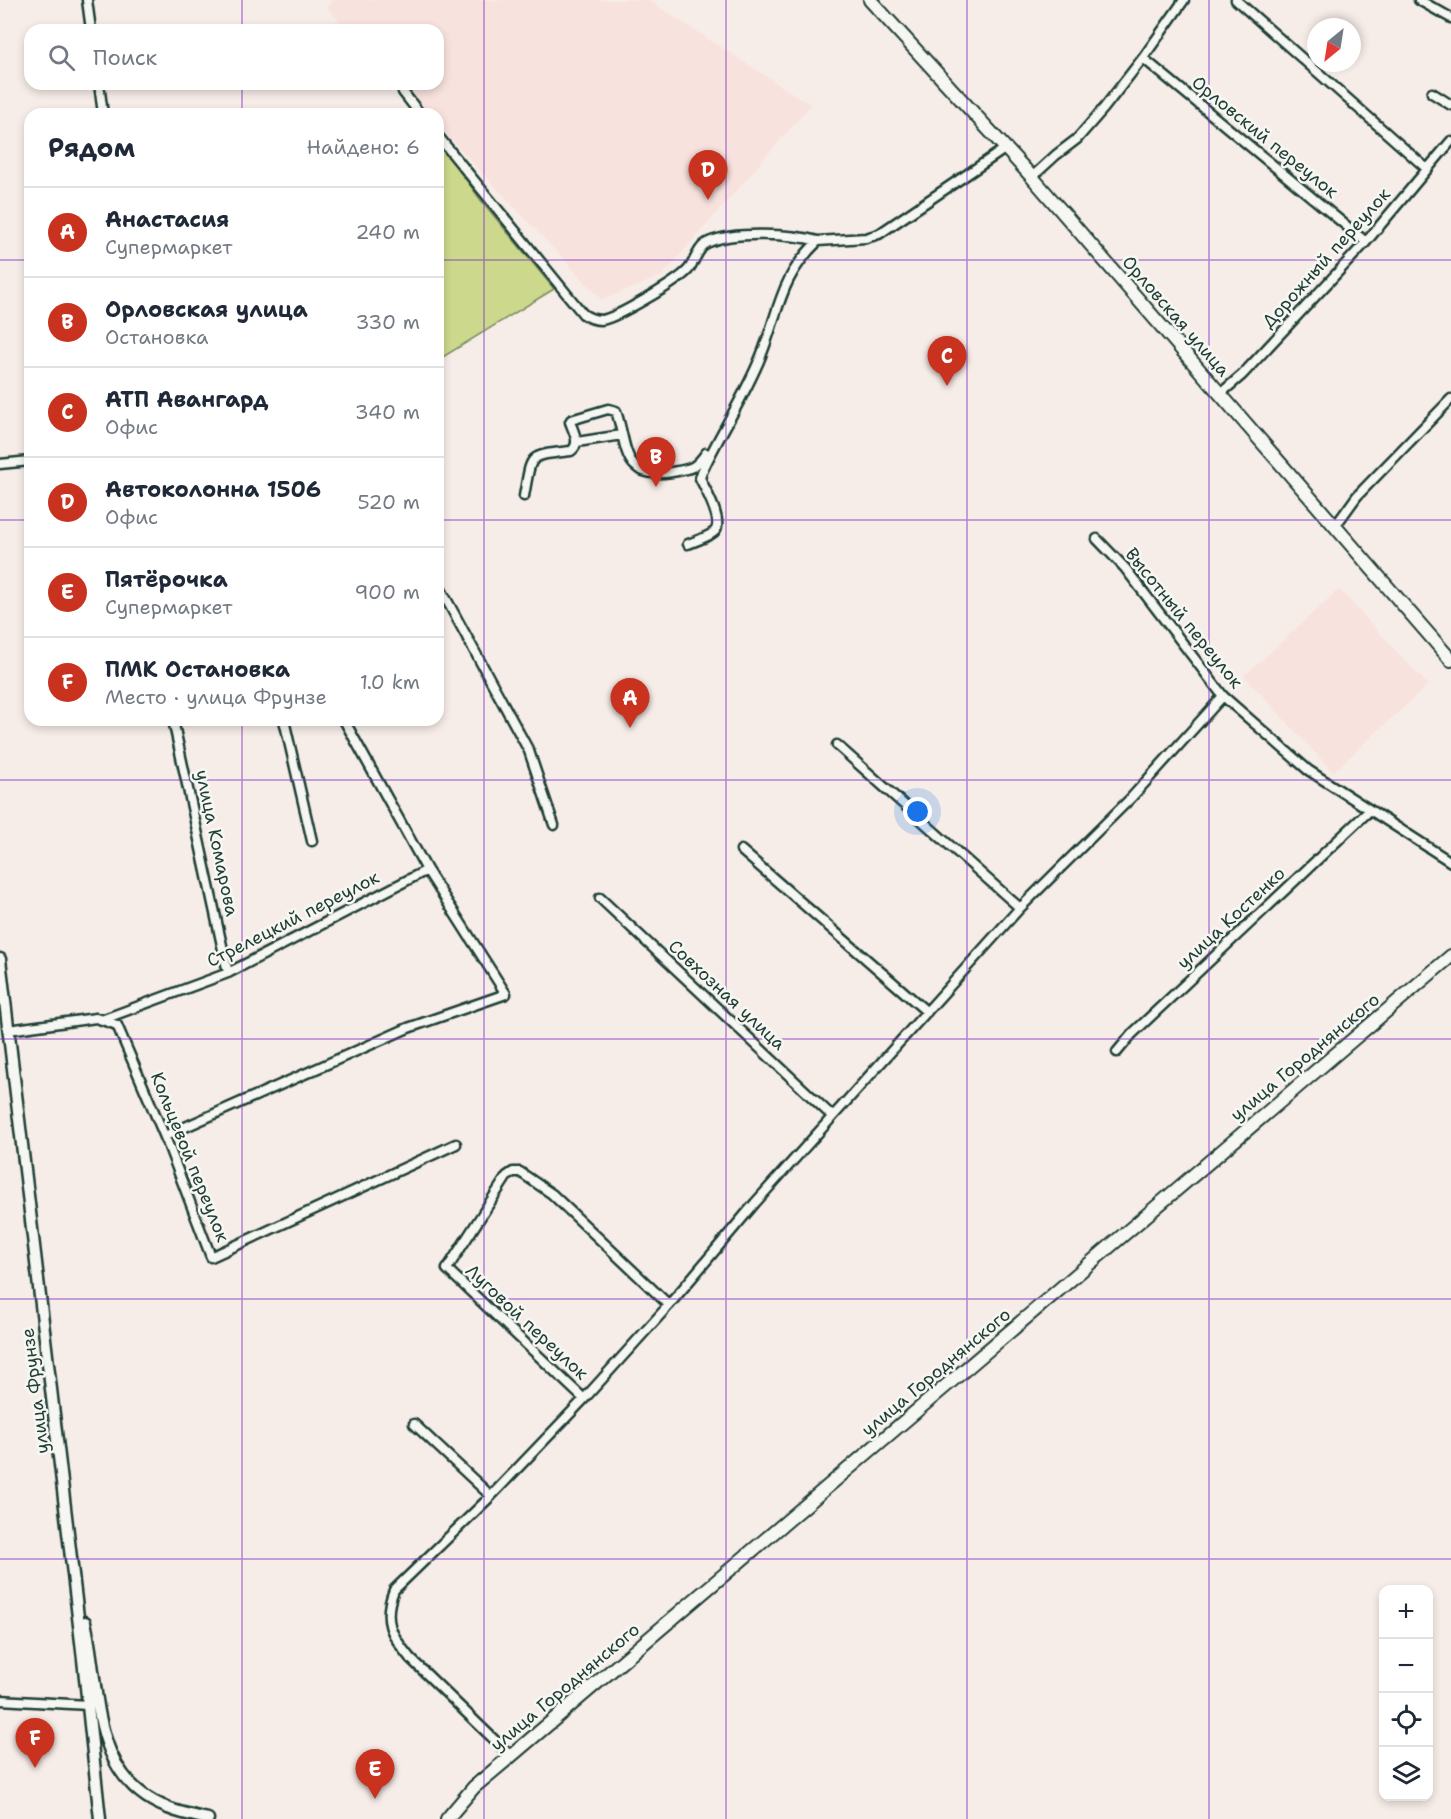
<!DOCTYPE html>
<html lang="ru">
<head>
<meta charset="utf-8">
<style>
	:root { --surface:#fff; --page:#f6f6f7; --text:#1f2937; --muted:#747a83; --line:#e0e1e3; --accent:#c8321e }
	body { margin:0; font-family:"Shantell Sans",sans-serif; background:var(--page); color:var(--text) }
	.controls { position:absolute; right:18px; bottom:18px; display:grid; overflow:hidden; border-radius:12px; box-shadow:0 3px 9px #0003 }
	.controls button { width:54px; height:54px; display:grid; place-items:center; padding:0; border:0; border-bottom:2px solid var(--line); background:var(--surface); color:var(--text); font:30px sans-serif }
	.compass { position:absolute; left:1307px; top:18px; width:54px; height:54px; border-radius:50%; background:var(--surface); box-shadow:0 3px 9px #0003; rotate:210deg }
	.you { position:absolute; left:918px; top:812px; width:21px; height:21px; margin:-15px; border:4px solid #fff; border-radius:50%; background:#1a73e8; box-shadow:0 0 0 9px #1a73e833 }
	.badge { display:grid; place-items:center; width:39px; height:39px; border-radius:50%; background:var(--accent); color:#fff; font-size:20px; font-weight:700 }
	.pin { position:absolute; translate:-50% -50px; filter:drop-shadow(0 2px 3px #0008) }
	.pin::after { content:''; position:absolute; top:32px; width:21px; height:18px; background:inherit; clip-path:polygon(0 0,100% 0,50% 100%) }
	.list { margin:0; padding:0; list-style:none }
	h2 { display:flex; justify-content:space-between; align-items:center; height:78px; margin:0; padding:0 24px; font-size:26px }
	h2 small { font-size:20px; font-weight:400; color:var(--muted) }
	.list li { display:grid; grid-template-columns:39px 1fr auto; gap:18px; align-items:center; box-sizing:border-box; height:90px; padding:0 24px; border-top:2px solid var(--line) }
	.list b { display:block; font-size:22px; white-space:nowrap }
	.list p { margin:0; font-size:20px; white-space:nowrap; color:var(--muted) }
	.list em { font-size:20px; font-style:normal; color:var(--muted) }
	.icon { flex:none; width:33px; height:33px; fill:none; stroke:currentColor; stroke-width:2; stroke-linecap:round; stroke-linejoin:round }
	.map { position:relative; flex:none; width:1451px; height:1819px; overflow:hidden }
	.search { position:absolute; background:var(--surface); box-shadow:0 3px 9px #0003; left:24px; top:24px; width:420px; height:66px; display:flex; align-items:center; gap:15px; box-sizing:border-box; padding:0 21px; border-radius:18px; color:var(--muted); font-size:22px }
	.panel { position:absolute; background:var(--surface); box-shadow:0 3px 9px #0003; left:24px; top:108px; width:420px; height:618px; border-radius:18px }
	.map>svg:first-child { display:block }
	.built { fill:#f8e2dd }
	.green { fill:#ccd88b; stroke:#768a60; stroke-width:1.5 }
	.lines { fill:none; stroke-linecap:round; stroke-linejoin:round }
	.minor-casing { stroke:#1f3d34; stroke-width:13 }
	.tertiary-casing { stroke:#1f3d34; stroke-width:15 }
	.secondary-casing { stroke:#1f3d34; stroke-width:16 }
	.minor { stroke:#f6f6f2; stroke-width:8 }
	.tertiary { stroke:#f6f6f2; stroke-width:10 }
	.secondary { stroke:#f6f6f2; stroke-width:12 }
	.grid { fill:none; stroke:#7b2cbf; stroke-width:1.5; stroke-opacity:0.55 }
	.labels { text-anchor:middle; stroke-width:5; stroke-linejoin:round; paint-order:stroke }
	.street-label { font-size:18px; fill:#1f3d34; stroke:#f6f6f2 }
</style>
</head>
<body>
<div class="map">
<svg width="1451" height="1819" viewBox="0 0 1451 1819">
	<rect width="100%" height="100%" fill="#f7ede8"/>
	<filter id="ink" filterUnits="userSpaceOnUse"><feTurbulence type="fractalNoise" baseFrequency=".0167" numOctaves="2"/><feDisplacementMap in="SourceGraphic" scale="12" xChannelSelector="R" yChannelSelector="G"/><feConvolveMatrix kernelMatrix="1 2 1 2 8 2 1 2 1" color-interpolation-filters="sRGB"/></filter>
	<g filter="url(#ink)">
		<!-- built -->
		<path class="built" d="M331,0H648L811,105L662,276L602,300L438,126V114H427L399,84H438V30H348L327,8Z
			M1339,589L1428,685L1333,772L1244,676Z"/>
		<!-- green -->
		<path class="green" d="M438,141L480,199L554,289L438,360Z"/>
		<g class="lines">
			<!-- minor casing -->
			<g class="minor-casing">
				<path id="minor" d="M87,0L91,30
					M1236,0L1426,168
					M1419,0L1451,18
					M1143,58L1366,242
					M99,84L103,114
					M403,92L420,114
					M1432,93L1451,105
					M438,136L583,314C589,318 594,320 601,320C615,319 677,282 688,270C695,262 698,246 709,242C734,231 792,234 818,241
					M1032,177L1056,155L1077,139L1104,108L1143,58L1184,0
					M1220,394L1242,375L1366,242L1451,141
					M577,442L622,435
					M0,464L30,461
					M524,496C532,453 527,456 571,451C581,444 574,433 570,422L571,420L608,409L616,411C628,446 621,481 672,472C690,469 695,469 706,453
					M1336,525L1357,496L1451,399
					M1097,539L1125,568L1223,696L1308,770L1451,862
					M688,544C696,541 708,537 714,532C725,523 705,489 700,478L702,472C720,433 745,396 761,356C780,309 779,279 818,241L866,238L879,234L1006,148
					M438,584L529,751L554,825
					M173,720L228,973
					M284,720L312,841
					M837,745L1020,908
					M741,850L927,1012
					M600,898L832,1116
					M104,1019L228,973L427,870
					M8,1030L96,1018L117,1025L167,1142L211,1257L456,1144
					M1117,1052L1132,1034L1370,810
					M165,1136L408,1028L506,994L427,870L344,720
					M584,1399L447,1269L507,1176L513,1172H520L552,1194L669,1305
					M414,1424L491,1496
					M0,1700L88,1705
					M511,1756L410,1658C391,1635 382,1620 394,1590L491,1496L584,1399L669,1305L755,1203L1019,909L1131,798L1223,696"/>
			</g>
			<!-- tertiary casing -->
			<g class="tertiary-casing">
				<path id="tertiary" d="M0,959L83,1659L100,1819
					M85,1622C101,1690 89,1778 168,1808C180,1813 194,1816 208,1819"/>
			</g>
			<!-- secondary casing -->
			<g class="secondary-casing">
				<path id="secondary" d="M870,0L1032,177L1451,660
					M447,1819L474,1787L511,1756L1451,956"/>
			</g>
			<!-- minor -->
			<use href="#minor" class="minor"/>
			<!-- tertiary -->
			<use href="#tertiary" class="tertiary"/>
			<!-- secondary -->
			<use href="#secondary" class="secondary"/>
		</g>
	</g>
	<!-- grid -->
	<path class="grid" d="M242,0V30M484,0V1819M726,0V1819M967,0V1819M1209,0V1819M242,84V114M0,260H30M438,260H1451M0,520H30M438,520H1451M242,720V1819M0,780H1451M0,1039H1451M0,1299H1451M0,1559H1451"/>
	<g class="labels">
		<!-- street labels -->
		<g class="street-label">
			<text transform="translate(1265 137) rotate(39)" y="6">Орловский переулок</text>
			<text transform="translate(1326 258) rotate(-48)" y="6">Дорожный переулок</text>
			<text transform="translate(1176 316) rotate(49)" y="6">Орловская улица</text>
			<text transform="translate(1184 618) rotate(51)" y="6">Высотный переулок</text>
			<text transform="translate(217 843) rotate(78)" y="6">улица Комарова</text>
			<text transform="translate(1231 918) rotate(-43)" y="6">улица Костенко</text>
			<text transform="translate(293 919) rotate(-27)" y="6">Стрелецкий переулок</text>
			<text transform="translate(727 995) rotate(43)" y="6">Совхозная улица</text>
			<text transform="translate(1305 1057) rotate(-40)" y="6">улица Городнянского</text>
			<text transform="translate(190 1157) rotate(68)" y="6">Кольцевой переулок</text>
			<text transform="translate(527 1322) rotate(43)" y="6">Луговой переулок</text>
			<text transform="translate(936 1372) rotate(-40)" y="6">улица Городнянского</text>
			<text transform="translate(35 1391) rotate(-97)" y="6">улица Фрунзе</text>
			<text transform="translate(565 1687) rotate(-40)" y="6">улица Городнянского</text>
		</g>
	</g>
</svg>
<div class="controls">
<button>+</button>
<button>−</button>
<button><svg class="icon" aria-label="locate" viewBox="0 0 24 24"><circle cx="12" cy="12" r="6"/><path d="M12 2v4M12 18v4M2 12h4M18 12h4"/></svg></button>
<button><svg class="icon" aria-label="layers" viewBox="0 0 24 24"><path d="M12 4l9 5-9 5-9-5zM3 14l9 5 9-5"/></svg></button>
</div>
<svg class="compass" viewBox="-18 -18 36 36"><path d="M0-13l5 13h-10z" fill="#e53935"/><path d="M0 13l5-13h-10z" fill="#747a83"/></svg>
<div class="you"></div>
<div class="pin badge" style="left:630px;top:728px">A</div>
<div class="pin badge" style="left:656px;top:487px">B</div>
<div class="pin badge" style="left:947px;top:386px">C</div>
<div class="pin badge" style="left:708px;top:200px">D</div>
<div class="pin badge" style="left:375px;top:1799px">E</div>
<div class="pin badge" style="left:35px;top:1768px">F</div>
<div class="search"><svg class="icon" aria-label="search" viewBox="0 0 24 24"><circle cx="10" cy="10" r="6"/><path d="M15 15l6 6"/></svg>Поиск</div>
<section class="panel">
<h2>Рядом<small>Найдено: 6</small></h2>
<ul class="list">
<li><span class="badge">A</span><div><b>Анастасия</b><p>Супермаркет</p></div><em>240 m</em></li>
<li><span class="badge">B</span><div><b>Орловская улица</b><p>Остановка</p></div><em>330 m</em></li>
<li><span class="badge">C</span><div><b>АТП Авангард</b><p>Офис</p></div><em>340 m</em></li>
<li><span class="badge">D</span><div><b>Автоколонна 1506</b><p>Офис</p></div><em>520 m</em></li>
<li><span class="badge">E</span><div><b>Пятёрочка</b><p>Супермаркет</p></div><em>900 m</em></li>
<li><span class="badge">F</span><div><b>ПМК Остановка</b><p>Место · улица Фрунзе</p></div><em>1.0 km</em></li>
</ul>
</section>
</div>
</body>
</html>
